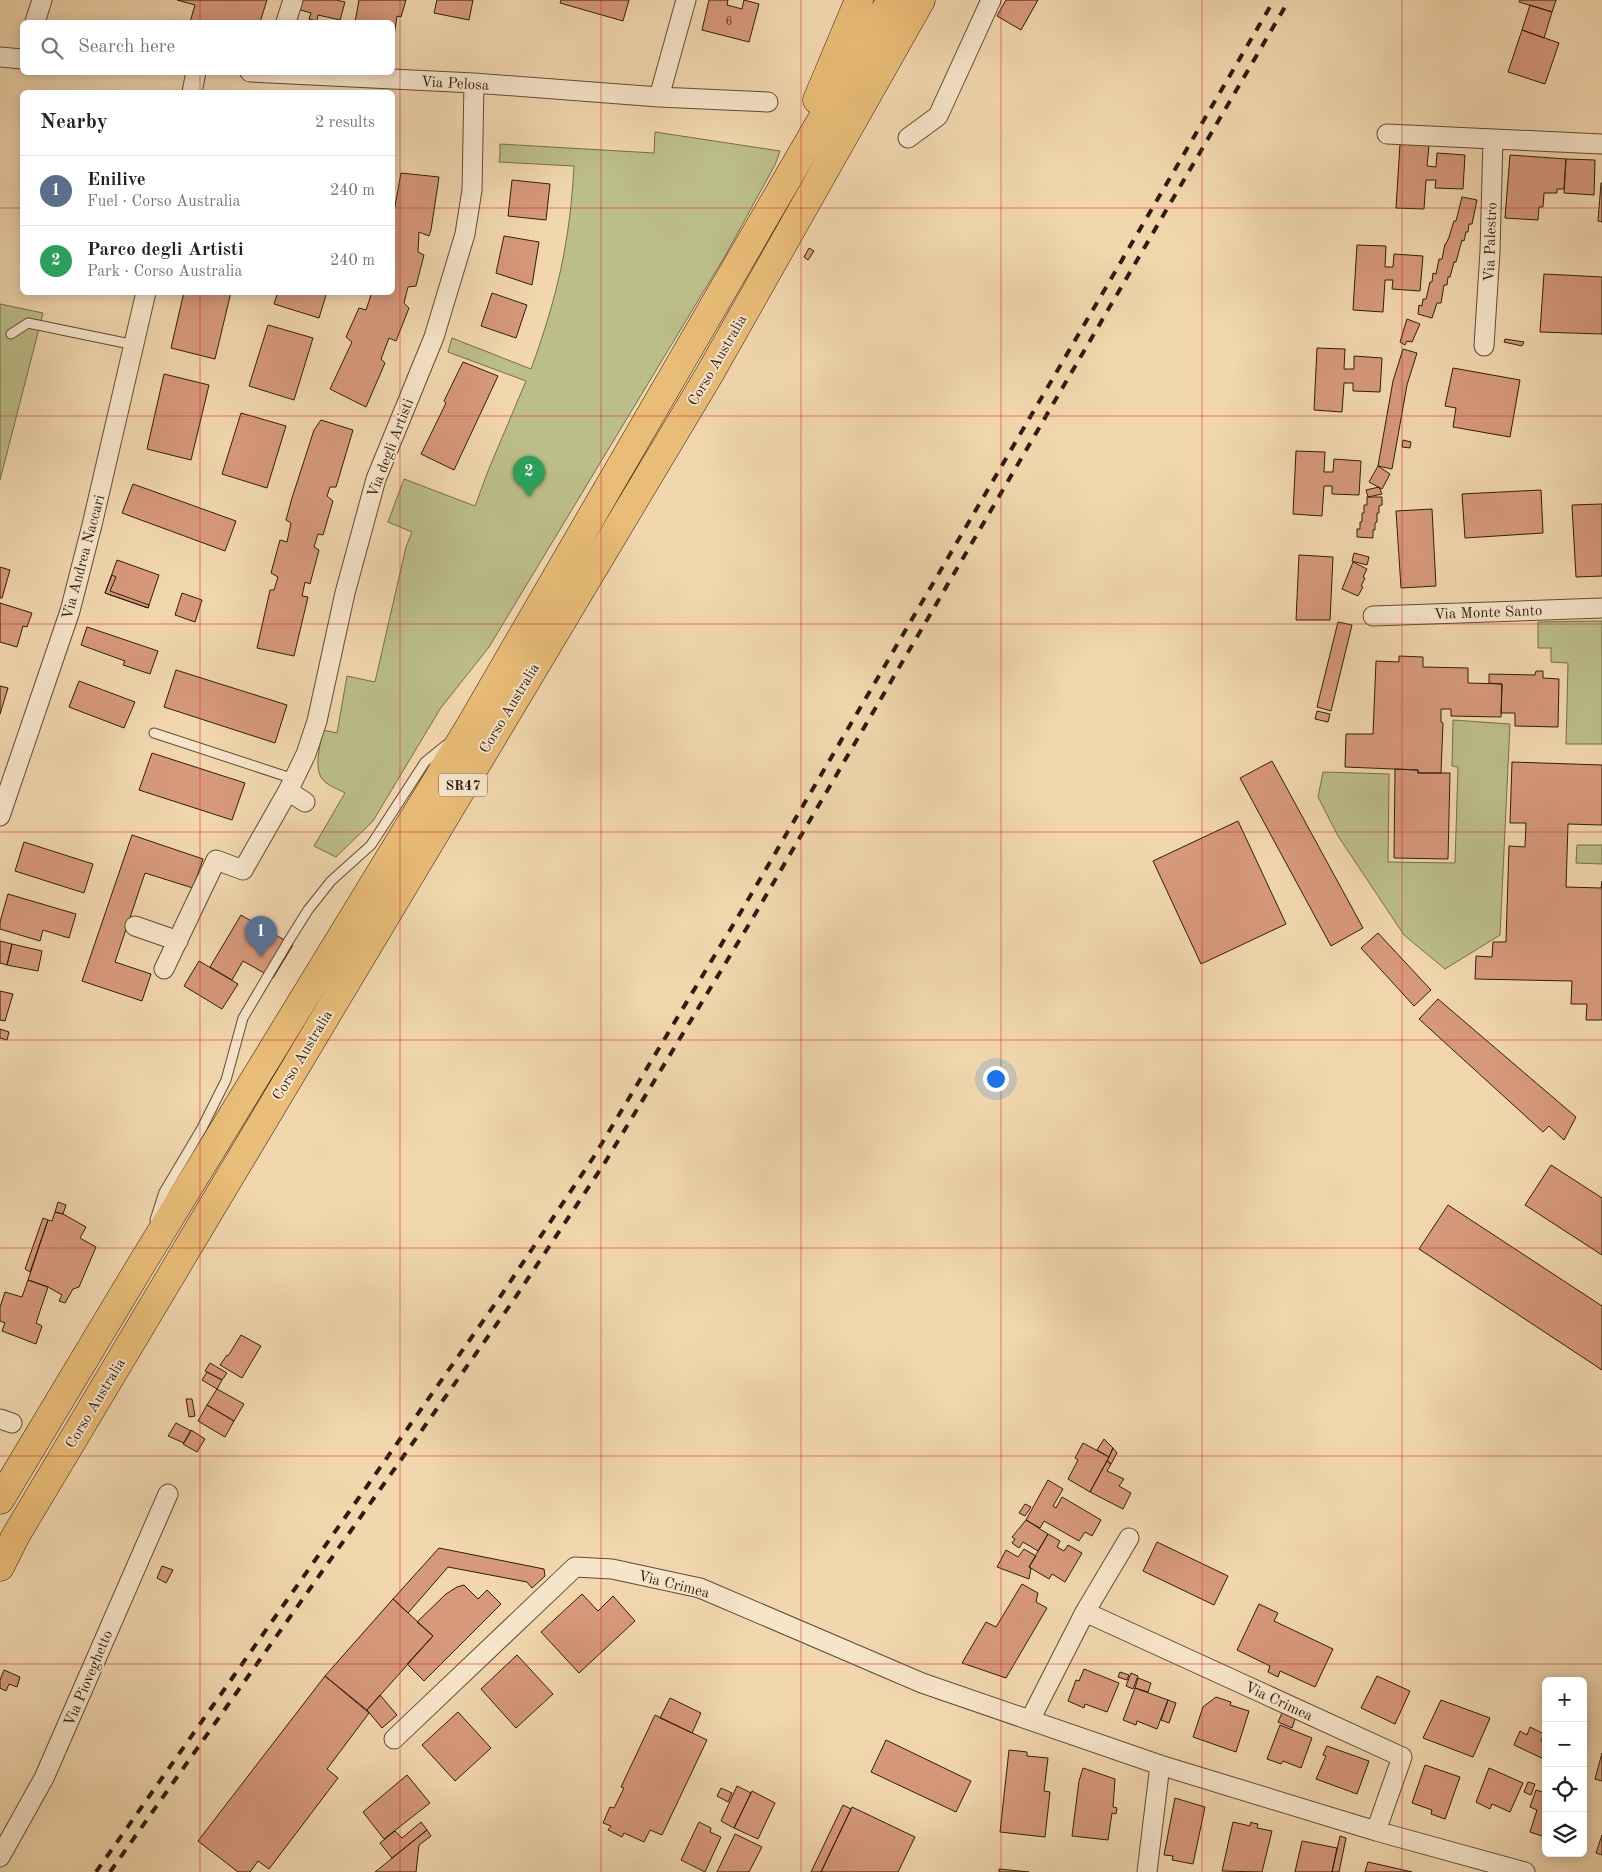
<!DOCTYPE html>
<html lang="en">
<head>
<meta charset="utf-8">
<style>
	:root { --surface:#fff; --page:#f2f2f2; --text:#222; --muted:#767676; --line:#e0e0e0; --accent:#8f2418 }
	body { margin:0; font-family:"Old Standard TT",serif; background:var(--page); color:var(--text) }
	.controls { position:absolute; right:15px; bottom:15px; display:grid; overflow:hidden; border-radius:8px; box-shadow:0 2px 12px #0003 }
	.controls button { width:45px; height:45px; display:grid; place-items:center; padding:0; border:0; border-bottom:1px solid var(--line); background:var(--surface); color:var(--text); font:25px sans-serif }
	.you { position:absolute; left:995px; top:1078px; width:18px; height:18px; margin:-12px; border:4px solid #fff; border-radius:50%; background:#1a73e8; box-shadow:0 0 0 8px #1a73e833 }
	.badge { display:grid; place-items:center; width:32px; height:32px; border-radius:50%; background:var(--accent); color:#fff; font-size:16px; font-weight:700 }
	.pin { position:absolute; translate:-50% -41px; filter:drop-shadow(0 1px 2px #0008) }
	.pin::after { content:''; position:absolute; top:26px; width:18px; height:15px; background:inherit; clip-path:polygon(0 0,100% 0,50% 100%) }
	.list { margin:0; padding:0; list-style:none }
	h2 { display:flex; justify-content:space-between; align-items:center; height:65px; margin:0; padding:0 20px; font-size:21px }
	h2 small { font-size:16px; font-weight:400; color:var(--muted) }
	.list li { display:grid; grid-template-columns:32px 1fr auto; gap:15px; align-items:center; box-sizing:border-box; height:70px; padding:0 20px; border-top:1px solid var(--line) }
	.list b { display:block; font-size:19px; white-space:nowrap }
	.list p { margin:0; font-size:16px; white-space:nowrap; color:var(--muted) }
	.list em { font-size:16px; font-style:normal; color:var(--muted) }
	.icon { flex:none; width:28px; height:28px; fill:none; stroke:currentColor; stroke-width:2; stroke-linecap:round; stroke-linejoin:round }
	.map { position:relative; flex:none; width:1602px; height:1872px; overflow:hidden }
	.search { position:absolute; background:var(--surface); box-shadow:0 2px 12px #0003; left:20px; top:20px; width:375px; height:55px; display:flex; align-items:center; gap:12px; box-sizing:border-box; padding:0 18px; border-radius:8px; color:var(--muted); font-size:19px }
	.panel { position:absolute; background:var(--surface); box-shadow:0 2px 12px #0003; left:20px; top:90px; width:375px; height:205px; border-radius:8px }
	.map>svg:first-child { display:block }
	.green { fill:#bcbe89; stroke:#756d4d }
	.building { fill:#d7997b; stroke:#2e1c11 }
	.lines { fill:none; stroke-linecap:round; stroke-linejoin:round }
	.lane-casing { stroke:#5f4b38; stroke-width:11 }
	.street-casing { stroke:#5f4b38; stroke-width:21 }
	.highway-casing { stroke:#2e1c11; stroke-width:29 }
	.lane { stroke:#f7e5ca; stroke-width:9 }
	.street { stroke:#f7e5ca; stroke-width:19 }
	.highway { stroke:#e9bc77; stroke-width:28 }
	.rail { stroke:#2e1c11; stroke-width:4; stroke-dasharray:9 9; stroke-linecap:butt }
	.grid { fill:none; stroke:#d62828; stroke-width:1; stroke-opacity:0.55 }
	.labels { text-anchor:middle; stroke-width:4; stroke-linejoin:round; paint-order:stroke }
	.number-label { font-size:12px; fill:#583b2c }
	.shield { fill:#f7e5ca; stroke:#6a5848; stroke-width:1 }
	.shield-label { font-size:14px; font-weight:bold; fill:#2e1c11 }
	.street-label { font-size:15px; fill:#2e1c11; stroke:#f7e5ca }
</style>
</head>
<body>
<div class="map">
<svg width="1602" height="1872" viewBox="0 0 1602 1872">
	<rect width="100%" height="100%" fill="#f2d7ae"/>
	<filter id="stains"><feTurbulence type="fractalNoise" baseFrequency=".004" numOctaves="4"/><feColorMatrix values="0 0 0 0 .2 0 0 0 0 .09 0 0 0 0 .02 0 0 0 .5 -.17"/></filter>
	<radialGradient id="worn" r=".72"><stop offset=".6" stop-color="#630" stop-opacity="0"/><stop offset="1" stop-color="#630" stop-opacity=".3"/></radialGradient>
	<!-- green -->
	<path class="green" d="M655,132L780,151L775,165L725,256L489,647L440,709L373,821L336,857L314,846L345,793C338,789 329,786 324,781C312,769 321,744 323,730L337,733L347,676L375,682L406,547L412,532L388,522L404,479L475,506L488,471L526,381L448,352L452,338L531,369C557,298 570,242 574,166L499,162L500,156V144L654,153Z
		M0,304L43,313L0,480Z
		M1602,621V744H1566L1568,663L1551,662V648H1538V622Z
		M1453,720L1510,724L1500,935L1445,969L1404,935L1338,836L1318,797L1323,772L1389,774L1388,862L1455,863L1458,767L1452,766Z
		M1577,845H1602V864L1576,863Z"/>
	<!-- building -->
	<path class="building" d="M177,0H267L260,22H190L195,5Z
		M299,0H336L345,2L340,20L318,15L317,21L309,19L311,13L297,9Z
		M359,0H406L401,17L397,16L393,43L392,22H355Z
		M437,0H473L469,20L434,13Z
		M561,0H629L623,21L560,3Z
		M728,0L727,5L742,9L744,0L759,4L749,42L702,30L709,0Z
		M1006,0H1038L1021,30L997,16Z
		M1520,0H1556L1552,12L1519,2Z
		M1530,5L1552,12L1544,38L1522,30Z
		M1522,30L1559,43L1545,84L1508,72Z
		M1400,144L1429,145L1427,166L1436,167L1437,153L1465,155L1463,189L1435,188L1436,180H1426L1424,209L1396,208Z
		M1510,155L1566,159L1564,189H1557V193H1544L1543,207H1539L1538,220L1505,218Z
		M1566,159L1595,160L1594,195L1564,193Z
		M401,173L439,177L431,230L429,236L419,232L418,252L424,255L416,286L408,287L404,303L409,308L396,341L389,338L381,359L385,363L366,407L330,389L352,342L346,337L359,308L366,310L372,292H392V223Z
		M512,180L550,184L546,220L508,216Z
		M1601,183H1602V222L1598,221Z
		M1462,197L1477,200L1472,224H1469L1468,232H1466L1464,241L1462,240L1456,262H1454L1450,277H1448L1447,285H1444L1441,303H1437L1432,318L1418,314L1419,305L1422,306L1423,299H1426L1430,282H1432L1433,273L1436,274L1439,259H1442L1445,244H1446L1449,237L1454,221H1456Z
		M504,236L539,242L532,285L496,273Z
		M1357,245L1386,246L1385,267H1393L1394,254L1423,256L1420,291L1392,289L1393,280H1385L1383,312L1353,310Z
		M809,248L814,251L808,260L804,257Z
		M1544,274L1602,277V334L1540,332Z
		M184,292H231L215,359L171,348Z
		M278,292H327L319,318L274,304Z
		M492,293L527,305L516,338L481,326Z
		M1407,319L1420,324L1412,342L1407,341L1405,345L1400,342Z
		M268,325L313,338L294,400L249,386Z
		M1505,339L1524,342L1522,346L1504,342Z
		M1317,348L1345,349L1344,369H1354V356L1382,358L1380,392L1353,391V383H1344L1342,412L1314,410Z
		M1403,349L1417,353L1407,385L1392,469L1378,466L1393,381Z
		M463,362L498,376L454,470L421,454L446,403L444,401Z
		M1453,368L1520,380L1510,437L1453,427L1456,408L1445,406Z
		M164,374L209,385L191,460L147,449Z
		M241,413L286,426L267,488L222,474Z
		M321,420L353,430L336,487H330L327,496L333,501L323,535L318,534L314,547L319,550L310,584L305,582L302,596L308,597L294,656L257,648L270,590H274L278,577L271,573L280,540L287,542L291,523L286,520L292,498L314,430Z
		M1403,440L1411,442L1410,448L1402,447Z
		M1296,451L1325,452L1324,472H1333L1334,459L1361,461L1359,495L1332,494V486H1324L1322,516L1293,514Z
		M1378,466L1390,474L1382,489L1369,482Z
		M133,484L236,521L225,551L122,513Z
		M1379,487L1382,494L1368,497L1366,490Z
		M1541,490L1543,533L1465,538L1462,494Z
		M1367,497H1382V505L1379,506V513H1377V522L1375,523V530H1373V538L1357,537V529H1360V522H1362V513H1364V505H1367Z
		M1602,504V576L1576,577L1572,505Z
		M1432,509L1436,586L1401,588L1396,511Z
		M1354,553L1369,557L1367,565L1352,561Z
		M1299,555L1333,557L1330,620H1296Z
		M117,560L159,575L148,608L105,593Z
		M1353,562L1367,569L1363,577L1365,578L1361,586L1363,587L1358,596L1342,589Z
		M0,567L10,570L2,598H0Z
		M112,575L116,577L110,591L149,605L148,608L105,593Z
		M182,593L202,600L195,622L175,615Z
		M0,603L32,613L27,627L23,626L17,647L0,642Z
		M1338,622L1352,625L1331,711L1317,707Z
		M87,627L158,651L150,674L123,665L125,661L81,645Z
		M1399,656L1423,657V667L1468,668V683L1502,684L1501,717L1451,716V709H1441V722L1443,723L1441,773H1418V770L1345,767L1346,734H1373L1376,661L1399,662Z
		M176,670L287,705L275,743L164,707Z
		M1536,671H1543V678L1559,679L1558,727L1515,726V713H1501L1502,684L1489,683V674L1535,675Z
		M79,681L135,702L124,728L69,707Z
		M0,686L8,688L0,714Z
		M1317,711L1330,714L1328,722L1315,719Z
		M152,753L245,783L232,820L139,790Z
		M1272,761L1363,928L1331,946L1240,778Z
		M1512,762L1602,765V825L1568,824L1566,887L1601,888L1602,881V1020H1586L1587,1004H1571L1572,981L1475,979L1476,956L1492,957L1493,942H1506L1509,846L1525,847L1526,823H1510Z
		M1395,769L1418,770V773H1450L1448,859L1394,858Z
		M1238,821L1286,924L1201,964L1153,861Z
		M132,835L203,859L193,888L145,873L115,962L151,974L142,1001L82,981Z
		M24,842L93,864L84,893L15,871Z
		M8,894L76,914L69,938L43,930L40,941L0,929V922Z
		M241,915L293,945L273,978L243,961L232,980L210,967Z
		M1378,933L1431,990L1414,1006L1361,948Z
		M0,941L12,944L7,965L0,963Z
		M12,944L42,951L38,971L7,965Z
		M199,961L238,984L222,1009L184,986Z
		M0,991L13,994L5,1021L0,1020Z
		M1438,999L1576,1117L1564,1140L1549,1126L1543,1132L1419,1019Z
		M0,1029L9,1032L7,1040L0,1038Z
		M1551,1165L1602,1198V1255L1525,1205Z
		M58,1202L66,1205L63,1214L55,1212Z
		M1448,1205L1602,1306V1370L1419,1249Z
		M55,1212L63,1214L86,1227L80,1238L96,1247L79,1287L73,1289L65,1303L59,1301L62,1295L48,1287L28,1280L48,1220L52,1221Z
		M43,1218L48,1220L30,1272L25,1269Z
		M28,1280L48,1287L36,1323L42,1326L36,1344L2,1331L5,1323L0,1321V1307L5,1292L22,1297Z
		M241,1335L261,1346L242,1378L220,1365L227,1355L228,1356Z
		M210,1363L227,1373L222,1380L205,1371Z
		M207,1372L222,1380L217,1389L202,1380Z
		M217,1389L244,1404L234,1421L207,1405Z
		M186,1399H192L195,1416L189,1417Z
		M207,1405L234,1421L225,1437L198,1421Z
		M176,1423L191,1431L184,1443L168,1436Z
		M191,1430L205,1439L197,1452L183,1444Z
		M1104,1439L1113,1448L1109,1457L1097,1450Z
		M1083,1443L1109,1457L1090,1492L1068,1479L1078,1460L1075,1458Z
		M1113,1448L1117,1453L1111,1464L1107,1461Z
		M1107,1461L1111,1464L1107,1471L1124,1479L1119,1486L1131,1493L1123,1509L1090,1492Z
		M1048,1480L1063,1489L1053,1506L1056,1508L1062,1497L1101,1520L1092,1536L1085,1532L1079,1541L1044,1521L1040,1528L1026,1520Z
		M1025,1504L1031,1507L1025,1516L1019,1513Z
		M1026,1520L1048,1534L1038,1551L1023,1542L1019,1548L1012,1543L1015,1539L1012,1537Z
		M1048,1534L1060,1541L1057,1547L1064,1551L1068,1545L1082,1553L1065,1582L1052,1574L1049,1579L1029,1567Z
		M1157,1542L1228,1576L1214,1605L1143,1571Z
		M439,1548L544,1569L545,1576L532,1588L527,1582L448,1567L408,1613L393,1599Z
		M1024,1549L1036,1556L1029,1567L1031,1568L1029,1579L997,1567L1006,1550L1018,1557Z
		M162,1566L173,1570L166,1583L157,1578Z
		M1022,1584L1038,1593L1036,1602L1047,1608L1006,1678L962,1663L986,1622L996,1627Z
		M464,1585L478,1599L487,1590L501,1604L424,1681L407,1664L433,1636L417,1622L446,1594L457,1587Z
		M582,1594L598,1611L613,1596L635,1621L579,1673L541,1632Z
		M393,1599L433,1636L367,1710L325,1676Z
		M1259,1604L1278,1613L1274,1621L1333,1649L1315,1687L1280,1671L1278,1677L1268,1672L1270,1666L1237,1650Z
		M517,1655L553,1694L516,1728L481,1689Z
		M1084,1669L1119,1683L1107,1712L1085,1704L1084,1708L1068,1701L1076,1680L1079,1681Z
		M4,1670L20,1677L17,1687L9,1684L6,1691L0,1688V1680Z
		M1120,1672L1129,1675L1127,1680L1118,1677Z
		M1131,1673L1138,1676L1133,1689L1126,1686Z
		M325,1676L369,1713L327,1769L338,1778L269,1869L258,1861L250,1872H238L198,1841Z
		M1377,1676L1410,1691L1395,1724L1361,1708Z
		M1138,1678L1151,1683L1148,1692L1135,1688Z
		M1135,1688L1168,1700L1157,1729L1137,1721L1136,1725L1123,1720Z
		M380,1695L397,1715L382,1728L367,1710Z
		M1216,1697L1231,1702L1230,1705L1249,1711L1236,1752L1193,1737L1203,1707Z
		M670,1698L701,1713L692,1733L660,1718Z
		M1168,1700L1176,1703L1169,1723L1161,1720Z
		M1441,1700L1490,1718L1473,1757L1423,1738Z
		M458,1712L491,1748L455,1781L422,1745Z
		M1282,1713L1295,1719L1292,1728L1278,1722Z
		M655,1715L707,1740L662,1835L650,1830L644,1842L624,1833L622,1837L608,1830L611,1826L603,1823L610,1807L614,1808L624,1788L621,1787Z
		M1280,1725L1312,1738L1301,1768L1283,1761L1281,1764L1267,1759Z
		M1530,1727L1544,1734L1541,1741L1546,1743V1760L1514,1745L1520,1731L1527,1735Z
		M886,1740L971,1781L956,1812L871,1772Z
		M1327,1746L1369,1761L1357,1794L1316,1779L1326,1756L1323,1755Z
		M1009,1750L1027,1752V1756L1048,1758L1044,1791L1050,1792L1045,1837L1000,1832Z
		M1602,1753V1781L1595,1779Z
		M1425,1765L1460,1777L1445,1819L1431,1814L1432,1810L1412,1803Z
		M1083,1768L1115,1779L1113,1807L1117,1808L1116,1814L1112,1813L1108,1840L1072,1836L1079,1781Z
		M1489,1768L1523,1783L1510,1812L1492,1804L1490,1809L1476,1802Z
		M407,1775L430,1803L384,1839L363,1812Z
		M1528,1782L1535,1784L1531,1795L1524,1792Z
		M737,1786L751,1793L734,1828L721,1821Z
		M721,1788L732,1793L728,1802L717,1796Z
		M1536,1790L1546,1793V1840L1544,1839L1545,1837L1530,1832L1537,1810L1530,1807Z
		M752,1791L775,1803L758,1839L734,1828Z
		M1175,1798L1205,1807L1193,1864L1172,1860L1173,1856L1164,1855Z
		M843,1805L851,1809L821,1872H811Z
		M852,1807L915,1837L898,1872H821Z
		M421,1822L427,1830L392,1858L380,1843L395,1831L402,1838Z
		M699,1822L711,1828L710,1832L721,1837L705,1872L681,1860Z
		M1233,1822L1250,1826L1251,1822L1253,1823L1258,1824L1257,1828L1272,1831L1262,1872L1222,1871Z
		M427,1830L431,1836L419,1845L416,1872H375Z
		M735,1834L762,1847L749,1872H717Z
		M1602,1835V1855L1596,1853Z
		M1340,1836L1346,1838L1339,1872H1332Z
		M1302,1841L1337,1848L1332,1872H1295Z
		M1368,1862L1412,1872H1365Z
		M999,1869L1029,1872H999Z"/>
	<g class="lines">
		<!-- lane casing -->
		<g class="lane-casing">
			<path id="lane" d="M11,334L28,323L135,345
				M154,733L294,779
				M155,1220L164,1192L202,1128L226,1080L243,1018L288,942L308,910L331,881L371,845L425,762L446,745"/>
		</g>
		<!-- street casing -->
		<g class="street-casing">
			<path id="street" d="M35,22L42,0
				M286,22L293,0
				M0,57L22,59
				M250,72L474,83L659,97L768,102
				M192,92L196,72
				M659,97L686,0
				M1387,134L1602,144
				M908,138L938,116L991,0
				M1484,346L1490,251L1493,139
				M1373,616L1602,608
				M305,802L288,791L306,754L317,721L345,593L376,479L434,337L465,234L472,190L474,83
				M0,816L70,611L92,525L146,292
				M135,926L178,941
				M164,969L216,860L243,870L288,791
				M0,1419L12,1423
				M1085,1612L1129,1538
				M1030,1720L1085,1612L1402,1757L1376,1831
				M394,1739L575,1567L612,1569L700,1588L922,1683L1160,1765L1376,1831L1525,1872
				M0,1857L44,1778L168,1494
				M1147,1872L1160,1765"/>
		</g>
		<!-- highway casing -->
		<g class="highway-casing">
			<path id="highway" d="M817,100L859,0
				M0,1500L141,1265L470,726L891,0
				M0,1567L16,1535L709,375L921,0"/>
		</g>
		<!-- lane -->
		<use href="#lane" class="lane"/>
		<!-- street -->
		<use href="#street" class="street"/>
		<!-- highway -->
		<use href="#highway" class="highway"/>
		<!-- rail -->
		<path class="rail" d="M96,1872L502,1294L593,1158L742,910L1274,0
			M110,1872L513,1301L604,1164L754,916L1289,0"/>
	</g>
	<!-- grid -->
	<path class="grid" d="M200,0V22M400,0V1872M601,0V1872M801,0V1872M1001,0V1872M1202,0V1872M1402,0V1872M200,72V92M0,208H22M392,208H1602M200,292V1872M0,416H1602M0,624H1602M0,832H1602M0,1040H1602M0,1248H1602M0,1456H1602M0,1664H1602"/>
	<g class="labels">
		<!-- number labels -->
		<g class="number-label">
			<text x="729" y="25">6</text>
		</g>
		<!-- shield labels -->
		<rect class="shield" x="439" y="773.5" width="48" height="23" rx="4"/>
		<g class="shield-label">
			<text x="463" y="790">SR47</text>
		</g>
		<!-- street labels -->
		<g class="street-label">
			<text transform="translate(455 83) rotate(3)" y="5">Via Pelosa</text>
			<text transform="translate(1490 242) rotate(-88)" y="5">Via Palestro</text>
			<text transform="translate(717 360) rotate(-60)" y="5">Corso Australia</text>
			<text transform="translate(390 448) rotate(-69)" y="5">Via degli Artisti</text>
			<text transform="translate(83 557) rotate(-75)" y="5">Via Andrea Naccari</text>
			<text transform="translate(1488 612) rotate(-2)" y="5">Via Monte Santo</text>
			<text transform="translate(509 708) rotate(-59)" y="5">Corso Australia</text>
			<text transform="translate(302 1055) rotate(-59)" y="5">Corso Australia</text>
			<text transform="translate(95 1403) rotate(-59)" y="5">Corso Australia</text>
			<text transform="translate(674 1584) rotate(14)" y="5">Via Crimea</text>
			<text transform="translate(88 1678) rotate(-67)" y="5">Via Pioveghetto</text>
			<text transform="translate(1279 1701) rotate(25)" y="5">Via Crimea</text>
		</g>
	</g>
	<rect width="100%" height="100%" filter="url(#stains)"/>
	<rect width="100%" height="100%" fill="url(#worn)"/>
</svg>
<div class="controls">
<button>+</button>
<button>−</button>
<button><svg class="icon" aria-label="locate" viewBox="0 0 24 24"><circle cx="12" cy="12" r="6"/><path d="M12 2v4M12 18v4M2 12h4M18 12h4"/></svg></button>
<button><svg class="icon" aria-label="layers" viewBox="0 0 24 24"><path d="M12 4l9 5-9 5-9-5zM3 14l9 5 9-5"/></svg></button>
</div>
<div class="you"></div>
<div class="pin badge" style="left:261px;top:957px;background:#5c6f8a">1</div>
<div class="pin badge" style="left:529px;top:497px;background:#2e9e5b">2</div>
<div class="search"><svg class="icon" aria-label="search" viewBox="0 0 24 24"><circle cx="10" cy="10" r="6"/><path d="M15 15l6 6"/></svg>Search here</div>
<section class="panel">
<h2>Nearby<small>2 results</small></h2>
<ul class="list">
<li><span class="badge" style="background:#5c6f8a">1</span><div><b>Enilive</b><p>Fuel · Corso Australia</p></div><em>240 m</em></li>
<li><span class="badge" style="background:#2e9e5b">2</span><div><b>Parco degli Artisti</b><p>Park · Corso Australia</p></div><em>240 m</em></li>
</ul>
</section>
</div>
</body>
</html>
